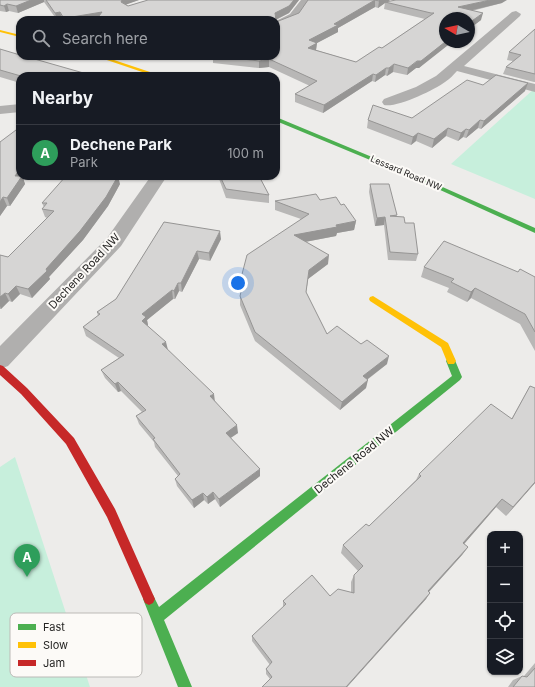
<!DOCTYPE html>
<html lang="en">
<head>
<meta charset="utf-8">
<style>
	:root { --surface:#171b24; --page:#20242c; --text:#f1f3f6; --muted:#9ea1a6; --line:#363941; --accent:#ea580c }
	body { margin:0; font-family:Inter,sans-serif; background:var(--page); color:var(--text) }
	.controls { position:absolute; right:12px; bottom:12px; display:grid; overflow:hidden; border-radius:8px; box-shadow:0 1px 3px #0004 }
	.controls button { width:36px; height:36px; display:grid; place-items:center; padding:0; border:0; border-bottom:1px solid var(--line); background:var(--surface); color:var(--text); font:20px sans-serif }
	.compass { position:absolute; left:439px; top:12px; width:36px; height:36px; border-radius:50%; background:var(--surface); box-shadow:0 1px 3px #0004; rotate:279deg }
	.you { position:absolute; left:238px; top:283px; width:14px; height:14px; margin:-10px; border:3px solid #fff; border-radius:50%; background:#1a73e8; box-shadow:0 0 0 6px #1a73e833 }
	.badge { display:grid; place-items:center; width:26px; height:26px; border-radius:50%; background:var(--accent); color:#fff; font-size:13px; font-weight:700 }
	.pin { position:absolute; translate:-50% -33px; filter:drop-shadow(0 1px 2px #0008) }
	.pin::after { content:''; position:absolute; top:21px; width:14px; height:12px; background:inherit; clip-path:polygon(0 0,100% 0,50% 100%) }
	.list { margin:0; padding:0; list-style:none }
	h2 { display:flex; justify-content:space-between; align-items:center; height:52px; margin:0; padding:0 16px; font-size:17px }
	h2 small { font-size:13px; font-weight:400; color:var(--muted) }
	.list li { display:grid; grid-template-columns:26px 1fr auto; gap:12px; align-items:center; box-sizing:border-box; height:56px; padding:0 16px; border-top:1px solid var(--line) }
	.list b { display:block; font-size:15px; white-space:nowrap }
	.list p { margin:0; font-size:13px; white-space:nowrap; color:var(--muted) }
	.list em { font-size:13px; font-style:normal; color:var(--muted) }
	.icon { flex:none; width:22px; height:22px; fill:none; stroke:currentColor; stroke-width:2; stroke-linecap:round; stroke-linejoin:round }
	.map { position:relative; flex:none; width:535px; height:687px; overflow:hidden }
	.search { position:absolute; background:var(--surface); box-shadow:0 1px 3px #0004; left:16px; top:16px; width:264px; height:44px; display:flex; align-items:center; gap:10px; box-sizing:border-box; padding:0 14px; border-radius:12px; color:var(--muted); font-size:15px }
	.panel { position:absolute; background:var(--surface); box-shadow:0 1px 3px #0004; left:16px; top:72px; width:264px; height:108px; border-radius:12px }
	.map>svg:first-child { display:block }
	.green { fill:#c7efdc }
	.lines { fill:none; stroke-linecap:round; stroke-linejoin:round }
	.street { fill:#b0afae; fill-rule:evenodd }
	.fast { fill:#4caf50; fill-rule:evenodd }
	.slow { fill:#ffc107; fill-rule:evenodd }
	.jam { fill:#c62828; fill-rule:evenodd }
	.wall { fill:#b8b7b6; fill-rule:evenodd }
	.shaded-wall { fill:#969594 }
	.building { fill:#d6d5d4; stroke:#969594 }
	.labels { text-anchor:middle; stroke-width:4; stroke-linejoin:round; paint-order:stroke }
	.far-street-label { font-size:9px; fill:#252423; stroke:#fcfaf7 }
	.street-label { font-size:11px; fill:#252423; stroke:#fcfaf7 }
	.key { fill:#fcfaf7; stroke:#bcbab7; stroke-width:1 }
	.key-label { font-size:11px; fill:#252423 }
</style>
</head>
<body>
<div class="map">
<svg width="535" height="687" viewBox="0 0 535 687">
	<rect width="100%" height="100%" fill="#edecea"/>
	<!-- green -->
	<path class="green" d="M535,88V199L451,164Z
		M15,457L90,687H0V467Z"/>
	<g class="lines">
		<!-- street -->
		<path class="street" d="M301,0H311L298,18L276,28V21L290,14Z
			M516,11L521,14L520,16L464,66L535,84V92L457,71C453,75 450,79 445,82C434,90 397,108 384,105L382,102L384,99L416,87L436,76L512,12Z
			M20,104V112L0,114V106Z
			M151,176H167L121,246L8,366L0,369V346L107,238Z"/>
		<!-- fast -->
		<path class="fast" d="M276,117L420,177L535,228V233L416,179L276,121Z
			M451,357L454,358L462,377L460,380L164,620L192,687H178L143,599L145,595L149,593L153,595L159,607L452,376L446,361L448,358Z"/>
		<!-- slow -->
		<path class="slow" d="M0,30L20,35V37L0,32Z
			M95,56H102L162,76H154Z
			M373,296L448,343L456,361L454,364H448L441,347L370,301L369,299L370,297Z"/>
		<!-- jam -->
		<path class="jam" d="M0,365L3,366L27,388L74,438L115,509L155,599L153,603L149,605L145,603L107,517L66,444L21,394L0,375Z"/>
	</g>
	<!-- wall -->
	<path class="wall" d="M0,0H139L126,4L128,6L148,0H299L289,13L276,20H62V19L57,20L44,2L18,13L9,11L6,12L0,11Z
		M308,0H390L387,2L502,3L472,11L481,20L469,29V18L419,68H416L407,75L393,72L387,76L385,75L375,82L372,81L323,113L295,102V94L310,86L269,67L259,68L213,63V56H276L299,13ZM385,3L384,9L425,19L382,48L356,62L316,50L317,43L338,32V28L375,7L378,8Z
		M535,29V82H534L503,74L506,67L513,61L507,60L509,52Z
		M0,49L20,76V83L0,77Z
		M483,85L525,91L481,129L478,128L466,138L463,137L458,141L446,136L432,148L416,141L411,145L367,128L368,120L412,118Z
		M0,142L20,176H24L23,178L25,184L10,206H7L0,216Z
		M218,176H259L269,195V203L226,198Z
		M120,184L108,206L83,240L49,277L50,279L32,298L20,294L12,302L9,301L1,309H0V255L8,257L47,218L45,217L42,209L44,207L42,203Z
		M370,184L397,215L396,216L405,223L418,254L416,261L388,260L384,225L375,226L369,192Z
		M320,200L341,205L356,221L354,230L337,233L336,236L305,242L328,264L308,279L306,293L327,334L387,364L367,380L366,388L340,410L255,341L240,305V296L242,287L241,278L301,219L275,210V201Z
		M164,222L221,239L210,261L199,259L182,292L179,291L175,299H173L147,320L148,325V326L168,350L215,401L238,433L231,438L260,469V476L220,507L215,499L208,504L204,500L194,508L177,486L175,479L178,476L155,447L154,442L139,424L136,416L142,412L121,391L118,392L105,378L101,370L119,358L86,336L83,327L98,316L97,312L116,299Z
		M424,267L518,272L535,277V351L520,324L471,298L467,302L447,292L449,288L421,277Z
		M530,386L535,388V483L506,516L496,507L464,544L468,547L462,555L429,592L426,599L347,687H262L270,679L266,674V669L270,665L252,641V636L283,607V601L330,596L351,593V582L354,575L358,571L341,553L343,545L369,526L416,480L419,474L512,418Z
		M535,663V687H508L513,680L522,676H524Z"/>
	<!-- shaded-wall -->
	<path class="shaded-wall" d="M31,0H44V2L18,13L16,6Z
		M122,0H139L125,5L121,2Z
		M294,0H299L289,13L275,20V13Z
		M375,0V7L338,28V32L317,43L316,50L308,55L309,40L334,24Z
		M380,0H390L386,3L385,2V3L378,8L379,1Z
		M490,0H507L502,3L456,14L458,7Z
		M7,4L9,11L6,12L4,6Z
		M60,12L62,19L57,20L55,13Z
		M102,12L97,20H67L66,18Z
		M483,13L481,20L469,29V23Z
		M445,42H452L419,68H416L407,75L408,68Z
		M269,59V67L259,68V61Z
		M394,64L393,72L387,76L389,68Z
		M386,68L385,75L375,82L376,75Z
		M373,74L372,81L323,113L324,105Z
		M528,83L525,91L481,129L484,121Z
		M480,120L478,128L466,138L469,130Z
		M448,128L446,136L432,148L434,139Z
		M466,129L463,137L458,141L461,133Z
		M418,133L416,141L411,145L413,137Z
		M20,169V176H24L23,178L25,184L10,206L7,198L15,176Z
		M118,176L120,184L108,206L83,240L49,277L50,279L32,298L28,289L46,269Z
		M3,197L7,206L0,216V202Z
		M385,217L384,225L375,226L377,218Z
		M356,221L354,230L337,233L336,236L294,244V235L336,225Z
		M220,231L221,239L210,261L209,253Z
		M197,251L199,259L182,292L181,283Z
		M329,255L328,264L308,279L305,301L309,270Z
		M178,283L179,291L175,299L174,291Z
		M16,286L20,294L12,302L8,294Z
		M475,288L471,298L467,302L471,292Z
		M172,290L173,299L147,320L148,325L144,329L142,321V314Z
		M5,293L9,301L1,309L0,306V297Z
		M166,342L168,350L162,344Z
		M389,356L387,364L361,384L363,376Z
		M368,380L366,388L340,410L342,402Z
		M118,382L121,391L118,392L115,384Z
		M214,394L215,402L210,396Z
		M237,425L238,433L227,440L226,433Z
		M260,469V476L220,507L219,499Z
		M535,482V483L506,516L513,507Z
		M213,492L215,499L208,504L207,497Z
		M203,493L204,500L194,508L192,500Z
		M502,499L496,507L458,551L463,543Z
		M468,547L462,555L424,597L428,591Z
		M430,593L426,599L347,687H346Z"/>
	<!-- building -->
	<path class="building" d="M0,0H31L16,6L7,4L4,6L0,5Z
		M46,0H122L121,2L128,6L148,0H294L289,6L275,13L276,20H96L102,12L66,18L63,17L60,12L55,13Z
		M308,0H380L379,1L375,0L334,24L338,25L309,40L317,43L308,48L356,62L379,47L382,48L434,13H431L385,2L396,0H490L458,7L483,13L469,23V18H445V42L421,61H417L408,68L394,64L389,68H386L376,75L373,74L324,105L295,94L317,81L269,59L259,61L218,56H276V22L299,13Z
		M535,29V74L506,67L521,55L509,52Z
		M0,49L20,55V56H24L87,74H89L93,76H21L0,70Z
		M496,75L528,83L484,121L480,120L469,130L466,129L461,133L448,128L434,139L418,133L413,137L368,120L373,105L412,118L467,80L483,85Z
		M20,127V169L15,176H22L7,198L3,197L0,202V142Z
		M66,176H118L106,197L80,231L46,269L47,271L28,289L16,286L8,294L5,293L0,297V255L8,257L54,211L42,209L47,203H42Z
		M220,176H259L269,195L226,189Z
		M370,184H389L397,215L390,216L404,217L405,223H414L418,254L390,252L385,217L377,218Z
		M316,194L320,200L336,197L341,205L344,204L356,221L336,225L337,227L294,235L329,255L309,270L306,292L327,334L337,326L361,344L367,340L389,356L363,376L368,380L342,402L255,332L240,296L244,279L241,278L247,255L309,214L275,201Z
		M164,222L220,231L209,253L197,251L181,283H178L174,291L172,290L142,314L146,317L142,321L166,342L162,344L214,394L210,396L237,425L226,433L260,469L219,499L213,492L207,497L203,493L192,500L175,479L180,474L153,439L155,438L136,416L146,410L118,382L115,384L101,370L124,355L83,327L100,314L97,312L116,299Z
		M444,241L518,272L520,269L535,277V332L525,314L475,288L471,292L451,282L454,279L424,267Z
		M530,386L535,388V482L513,507L502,499L463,543L468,547L428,591L430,593L346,687H262L272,677L266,669L272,662L252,636L286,604L283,601L312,575L330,596L338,589L354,593V575L363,566L343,545L366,524L369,526L421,476L419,474L491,404L512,419Z
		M535,668V687H513L522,676L527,677Z"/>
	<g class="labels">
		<!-- far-street labels -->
		<g class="far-street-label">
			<text transform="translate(406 173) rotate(23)" y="3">Lessard Road NW</text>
		</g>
		<!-- street labels -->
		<g class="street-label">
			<text transform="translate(84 271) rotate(-47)" y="4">Dechene Road NW</text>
			<text transform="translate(354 460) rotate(-39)" y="4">Dechene Road NW</text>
		</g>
	</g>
	<!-- legend -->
	<rect x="10" y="613" width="132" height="64" rx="6" class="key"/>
	<rect x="18" y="624" width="18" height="6" fill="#4caf50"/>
	<rect x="18" y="642" width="18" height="6" fill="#ffc107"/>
	<rect x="18" y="660" width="18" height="6" fill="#c62828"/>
	<g class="key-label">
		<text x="43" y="631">Fast</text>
		<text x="43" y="649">Slow</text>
		<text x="43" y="667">Jam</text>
	</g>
</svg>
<div class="controls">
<button>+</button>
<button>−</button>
<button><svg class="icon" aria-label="locate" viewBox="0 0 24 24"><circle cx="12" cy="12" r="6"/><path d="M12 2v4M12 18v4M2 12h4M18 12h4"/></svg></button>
<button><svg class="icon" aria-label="layers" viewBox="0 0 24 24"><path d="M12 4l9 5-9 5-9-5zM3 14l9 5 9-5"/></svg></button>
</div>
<svg class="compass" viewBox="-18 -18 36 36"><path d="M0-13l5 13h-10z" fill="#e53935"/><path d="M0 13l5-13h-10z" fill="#9ea1a6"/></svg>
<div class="you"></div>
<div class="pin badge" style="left:27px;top:577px;background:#2e9e5b">A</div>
<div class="search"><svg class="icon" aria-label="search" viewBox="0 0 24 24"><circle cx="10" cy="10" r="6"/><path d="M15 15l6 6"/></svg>Search here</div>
<section class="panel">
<h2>Nearby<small></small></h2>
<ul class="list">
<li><span class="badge" style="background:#2e9e5b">A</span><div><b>Dechene Park</b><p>Park</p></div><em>100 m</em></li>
</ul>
</section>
</div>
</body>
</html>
